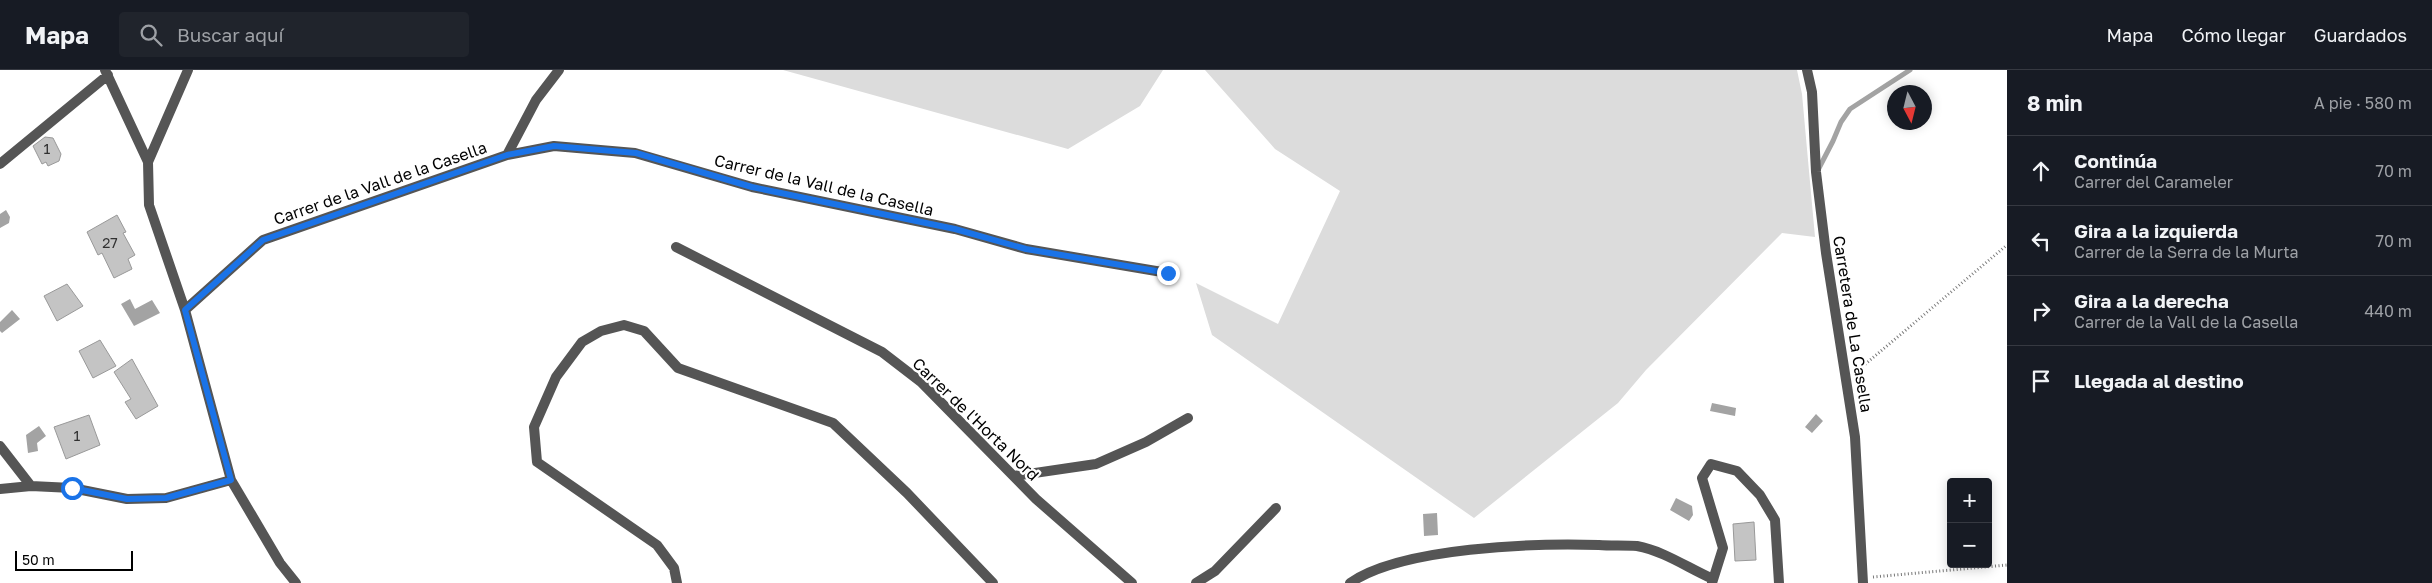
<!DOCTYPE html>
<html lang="es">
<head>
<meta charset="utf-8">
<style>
	:root { --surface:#171b24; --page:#20242c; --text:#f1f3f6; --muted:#9ea1a6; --line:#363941 }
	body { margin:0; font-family:"Golos Text",sans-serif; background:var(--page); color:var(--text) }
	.controls { position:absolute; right:15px; bottom:15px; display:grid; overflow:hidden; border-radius:5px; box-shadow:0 2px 12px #0003 }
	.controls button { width:45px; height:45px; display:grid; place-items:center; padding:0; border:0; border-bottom:1px solid var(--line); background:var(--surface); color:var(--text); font:25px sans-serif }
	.compass { position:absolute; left:1887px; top:15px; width:45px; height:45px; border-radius:50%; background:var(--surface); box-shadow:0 2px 12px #0003; rotate:173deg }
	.scale { position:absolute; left:15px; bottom:12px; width:118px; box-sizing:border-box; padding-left:5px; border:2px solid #000; border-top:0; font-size:14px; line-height:18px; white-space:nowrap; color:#000; -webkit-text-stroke:4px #fff; paint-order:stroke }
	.stop { position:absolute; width:15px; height:15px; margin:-11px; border:4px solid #1a73e8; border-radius:50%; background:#fff }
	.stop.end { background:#1a73e8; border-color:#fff; box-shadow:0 1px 5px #0008 }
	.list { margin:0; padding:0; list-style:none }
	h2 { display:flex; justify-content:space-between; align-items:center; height:65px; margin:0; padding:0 20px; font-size:21px }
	h2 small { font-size:16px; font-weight:400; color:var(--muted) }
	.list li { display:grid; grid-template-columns:32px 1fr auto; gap:15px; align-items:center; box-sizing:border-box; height:70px; padding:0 20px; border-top:1px solid var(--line) }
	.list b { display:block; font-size:19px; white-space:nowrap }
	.list p { margin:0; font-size:16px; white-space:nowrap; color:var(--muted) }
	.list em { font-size:16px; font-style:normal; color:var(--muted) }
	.icon { flex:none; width:28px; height:28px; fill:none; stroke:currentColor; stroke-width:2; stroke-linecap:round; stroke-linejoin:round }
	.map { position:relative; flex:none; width:2007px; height:513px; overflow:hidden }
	header { display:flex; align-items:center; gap:30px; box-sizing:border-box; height:70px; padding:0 25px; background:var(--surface); border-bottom:1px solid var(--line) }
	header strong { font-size:24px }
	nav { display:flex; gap:28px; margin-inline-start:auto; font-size:18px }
	.search { width:350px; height:45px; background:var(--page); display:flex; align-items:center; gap:12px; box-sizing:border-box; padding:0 18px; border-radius:5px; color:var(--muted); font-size:19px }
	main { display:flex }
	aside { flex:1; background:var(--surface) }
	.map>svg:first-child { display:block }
	.green { fill:#dcdcdc }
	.water { fill:#a3a3a3 }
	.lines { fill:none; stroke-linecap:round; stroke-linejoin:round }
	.stream { stroke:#a3a3a3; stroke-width:5 }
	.building { fill:#c4c4c4; stroke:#999 }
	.path { stroke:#777; stroke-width:3; stroke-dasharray:1 2.5; stroke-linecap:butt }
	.street { stroke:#555; stroke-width:10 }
	.route { stroke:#1a73e8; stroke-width:6 }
	.labels { text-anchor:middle; stroke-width:4.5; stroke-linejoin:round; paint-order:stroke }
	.number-label { font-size:14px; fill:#313131 }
	.street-label { font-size:16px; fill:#000; stroke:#fff }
</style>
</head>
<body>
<header>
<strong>Mapa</strong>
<div class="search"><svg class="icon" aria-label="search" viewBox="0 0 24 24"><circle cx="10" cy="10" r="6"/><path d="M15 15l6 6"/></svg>Buscar aquí</div>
<nav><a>Mapa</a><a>Cómo llegar</a><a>Guardados</a></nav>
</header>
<main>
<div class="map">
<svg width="2007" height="513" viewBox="0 0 2007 513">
	<rect width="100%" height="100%" fill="#fff"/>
	<!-- green -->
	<path class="green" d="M783,0H1163L1140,36L1068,79Z
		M1205,0H1797L1802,24L1815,167L1782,163L1646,300L1618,333L1474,448L1212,265L1196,213L1278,254L1340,121L1275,79Z"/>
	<!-- water -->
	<path class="water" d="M6,140L10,147L9,153L0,158V144Z
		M130,229L135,239L152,230L160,243L134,256L121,234Z
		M12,240L20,249L2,263L0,261V252Z
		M1712,333L1736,338L1735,346L1710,341Z
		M1816,344L1823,351L1812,363L1805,357Z
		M39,356L46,366L37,373L38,381L28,383L26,365Z
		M1676,428L1692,436L1693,445L1689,451L1670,440Z
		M1437,443L1438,465L1424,466L1423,444Z"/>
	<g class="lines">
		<!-- stream -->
		<path class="stream" d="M1818,100L1833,71L1841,52L1850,39L1910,0"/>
	</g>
	<!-- building -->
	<path class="building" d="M45,67L53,68L61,84L59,91L48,96L46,92L42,94L33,76Z
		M117,145L126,162L123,163L135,185L128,189L132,199L114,208L102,183L98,185L87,162Z
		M67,214L83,236L57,251L44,226Z
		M100,270L116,296L93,308L79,281Z
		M132,289L158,336L136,349L125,332L131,329L114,302Z
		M89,345L100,375L66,389L54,357Z
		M1754,452L1756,490L1735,491L1733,454Z"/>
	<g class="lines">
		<!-- path -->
		<path class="path" d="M1857,301L2007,175
			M1873,507L2007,495"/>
		<!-- street -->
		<path class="street" d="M105,0L148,92L149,135L185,240L231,410L280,493L296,513
			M1807,0L1812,22L1816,102L1826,183L1855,367L1863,513
			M507,85L536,30L559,0
			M148,92L188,0
			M0,94L108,5
			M676,177L882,282L921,312L1036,429L1132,513
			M185,240L263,170L507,85L554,76L635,83L752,117L955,159L1026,179L1168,203
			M0,376L31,416
			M1014,406L1096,394L1146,372L1188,348
			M0,419L31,416L72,418L127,429L166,428L231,410
			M677,513L674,498L657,475L537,392L534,357L556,307L582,272L601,261L624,255L644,261L678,298L833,353L907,423L993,513
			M1196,513L1215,501L1276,438
			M1350,513C1402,477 1535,473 1599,475C1611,476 1624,475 1637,476C1664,481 1688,498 1713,509
			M1712,513L1723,478L1702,408L1711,394L1737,401L1760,425L1775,450L1779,513"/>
	</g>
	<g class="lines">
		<!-- route -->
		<path class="route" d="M72,418L127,429L166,428L231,410L185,240L263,170L507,85L554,76L636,83L752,117L955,159L1026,179L1168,203"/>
	</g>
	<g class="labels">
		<!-- number labels -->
		<g class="number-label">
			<text x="47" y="84">1</text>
			<text x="110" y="178">27</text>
			<text x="77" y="371">1</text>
		</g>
		<!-- street labels -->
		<g class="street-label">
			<text transform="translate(380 113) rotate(-19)" y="6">Carrer de la Vall de la Casella</text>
			<text transform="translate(824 115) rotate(13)" y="6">Carrer de la Vall de la Casella</text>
			<text transform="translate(1853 254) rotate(81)" y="6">Carretera de La Casella</text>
			<text transform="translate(976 349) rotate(44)" y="6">Carrer de l'Horta Nord</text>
		</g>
	</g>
</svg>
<div class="controls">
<button>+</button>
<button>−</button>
</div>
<svg class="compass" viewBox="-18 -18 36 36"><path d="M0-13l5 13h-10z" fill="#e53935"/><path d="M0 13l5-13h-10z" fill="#9ea1a6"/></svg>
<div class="scale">50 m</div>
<div class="stop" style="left:72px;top:418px"></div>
<div class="stop end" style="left:1168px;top:203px"></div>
</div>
<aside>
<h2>8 min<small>A pie · 580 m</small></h2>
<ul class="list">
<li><svg class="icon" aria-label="ahead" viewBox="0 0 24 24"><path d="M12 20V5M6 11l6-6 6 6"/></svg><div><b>Continúa</b><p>Carrer del Carameler</p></div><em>70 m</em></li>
<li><svg class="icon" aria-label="left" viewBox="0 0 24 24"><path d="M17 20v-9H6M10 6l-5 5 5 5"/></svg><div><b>Gira a la izquierda</b><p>Carrer de la Serra de la Murta</p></div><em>70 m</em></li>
<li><svg class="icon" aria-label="right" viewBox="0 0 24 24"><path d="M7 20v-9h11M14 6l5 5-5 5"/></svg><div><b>Gira a la derecha</b><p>Carrer de la Vall de la Casella</p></div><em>440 m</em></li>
<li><svg class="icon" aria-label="arrive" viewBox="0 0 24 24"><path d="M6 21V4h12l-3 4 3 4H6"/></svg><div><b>Llegada al destino</b></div></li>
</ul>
</aside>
</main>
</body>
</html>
